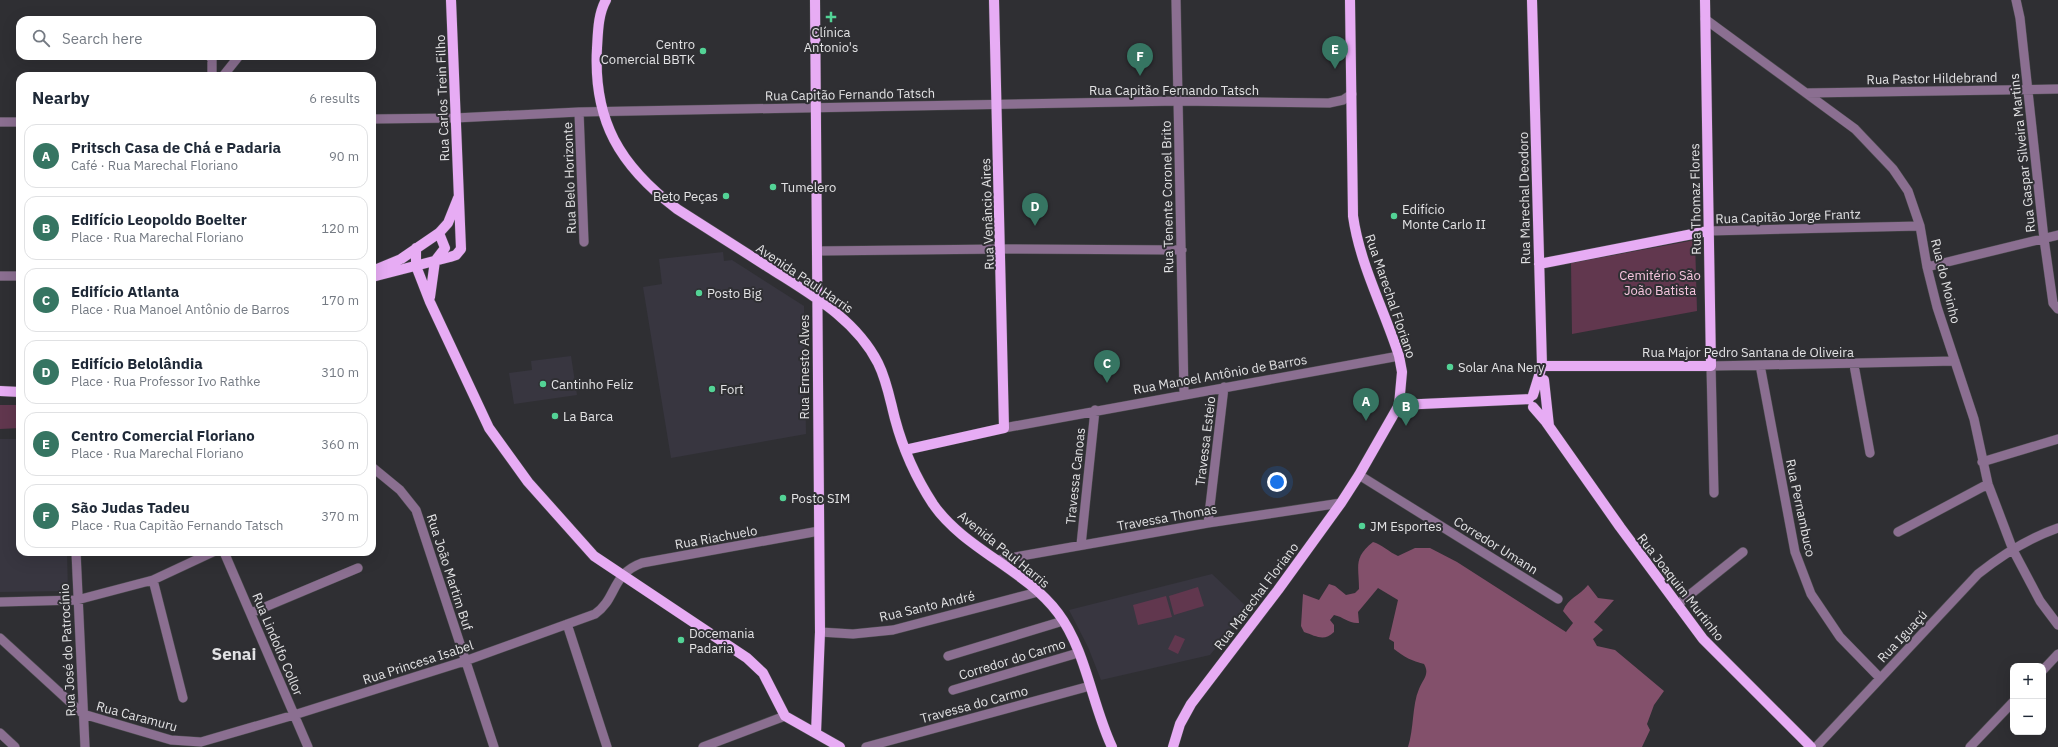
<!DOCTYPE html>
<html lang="en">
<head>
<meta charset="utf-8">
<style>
	:root { --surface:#fff; --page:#f6f6f7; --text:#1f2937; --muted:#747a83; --line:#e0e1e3; --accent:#367562 }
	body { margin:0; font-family:"IBM Plex Sans",sans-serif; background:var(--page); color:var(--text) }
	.controls { position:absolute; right:12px; bottom:12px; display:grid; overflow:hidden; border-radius:8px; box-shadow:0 4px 16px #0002 }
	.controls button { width:36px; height:36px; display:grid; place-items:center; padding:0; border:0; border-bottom:1px solid var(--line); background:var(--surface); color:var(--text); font:20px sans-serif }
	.you { position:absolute; left:1277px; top:482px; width:14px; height:14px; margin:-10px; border:3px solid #fff; border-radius:50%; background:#1a73e8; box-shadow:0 0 0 6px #1a73e833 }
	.badge { display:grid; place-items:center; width:26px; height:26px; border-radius:50%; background:var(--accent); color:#fff; font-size:13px; font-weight:700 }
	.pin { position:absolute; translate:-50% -33px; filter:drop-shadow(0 1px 2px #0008) }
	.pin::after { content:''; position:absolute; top:21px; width:14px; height:12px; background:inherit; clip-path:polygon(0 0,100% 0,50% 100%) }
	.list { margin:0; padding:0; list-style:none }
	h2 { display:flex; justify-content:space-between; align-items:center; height:52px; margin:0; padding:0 16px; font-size:17px }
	h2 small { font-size:13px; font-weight:400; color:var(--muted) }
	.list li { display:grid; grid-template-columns:26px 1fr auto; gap:12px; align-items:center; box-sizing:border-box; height:64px; margin:0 8px 8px; padding:0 8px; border:1px solid var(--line); border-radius:12px }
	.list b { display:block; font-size:15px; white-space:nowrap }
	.list p { margin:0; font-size:13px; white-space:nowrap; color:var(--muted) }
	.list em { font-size:13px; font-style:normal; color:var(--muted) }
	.icon { flex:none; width:22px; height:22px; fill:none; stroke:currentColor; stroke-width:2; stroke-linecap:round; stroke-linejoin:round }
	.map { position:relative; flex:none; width:2058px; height:747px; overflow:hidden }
	.search { position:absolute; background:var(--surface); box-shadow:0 4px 16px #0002; left:16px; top:16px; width:360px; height:44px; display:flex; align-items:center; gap:10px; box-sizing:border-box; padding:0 14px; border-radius:12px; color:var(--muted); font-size:15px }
	.panel { position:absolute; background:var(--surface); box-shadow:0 4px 16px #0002; left:16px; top:72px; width:360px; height:484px; border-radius:12px }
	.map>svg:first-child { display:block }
	.built { fill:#383640 }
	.green { fill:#61374e }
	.forest { fill:#83506b }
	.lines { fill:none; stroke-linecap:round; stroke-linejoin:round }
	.minor-casing { stroke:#4c4c4f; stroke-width:10 }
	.major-casing { stroke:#4c4c4f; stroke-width:11 }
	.minor { stroke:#8b6f91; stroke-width:9 }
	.major { stroke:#e7acf4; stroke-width:10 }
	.poi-dot { fill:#53d396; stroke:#2f2f33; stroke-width:1.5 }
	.labels { text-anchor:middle; stroke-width:4; stroke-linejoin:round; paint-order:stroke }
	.poi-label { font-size:13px; fill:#e2e2e4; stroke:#2f2f33; text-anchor:start }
	.street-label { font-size:13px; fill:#e2e2e4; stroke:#2f2f33 }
	.park-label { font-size:13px; fill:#f6c5de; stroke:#2f2f33 }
	.district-label { font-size:17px; font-weight:bold; fill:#e2e2e4; stroke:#2f2f33 }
</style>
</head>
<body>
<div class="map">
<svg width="2058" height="747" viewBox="0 0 2058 747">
	<rect width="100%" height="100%" fill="#2f2f33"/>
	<!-- built -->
	<path class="built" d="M723,252L724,261L732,260L804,306L806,434L671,458L643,287L662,284L659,259Z
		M571,356L577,395L514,404L509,373L532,370L531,361Z
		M0,439H20V552H67L68,591L0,592Z
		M1212,574L1248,608L1210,655L1101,680L1088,647L1069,610Z"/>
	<!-- green -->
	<path class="green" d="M1695,240L1697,311L1572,334L1571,263Z
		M0,405H20V428L0,429Z
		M1198,587L1204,606L1174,615L1169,596Z
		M1166,596L1172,617L1138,625L1133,605Z
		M1175,635L1185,639L1178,654L1168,649Z"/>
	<!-- forest -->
	<path class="forest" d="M1373,542C1381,544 1389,552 1398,556L1415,548H1430L1457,562L1566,632L1573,623L1563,611C1568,598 1579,596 1588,585L1598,598L1614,600L1594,622L1603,630L1593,639L1597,646L1615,650L1664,691L1654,705L1647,724L1650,730L1642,747H1408C1414,729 1412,705 1419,689C1423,679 1430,674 1424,664C1412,661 1404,657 1394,649V642L1389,639L1398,600L1378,588L1358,612L1359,623C1349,624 1344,617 1334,615L1330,620L1334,625V632C1324,642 1316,636 1304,632L1301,626L1303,594L1319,600L1329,584L1335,586L1346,595L1355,593L1359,589C1359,566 1353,558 1373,542Z"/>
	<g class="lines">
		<!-- minor casing -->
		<g class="minor-casing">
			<path id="minor" d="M1176,0L1184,394
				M2016,0L2020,18L2044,239L2053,303L2058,309
				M1705,19L1855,129L1893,169L1908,191L1920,226L1927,267L1937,307L1974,419L1988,484L2013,550L2040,601L2058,625
				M210,56L212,60V76
				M223,76L239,56
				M1806,93L2058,89
				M579,112L584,242
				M372,119L455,118L579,112L1178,101L1329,103L1343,100L1352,94
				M0,122H20
				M1708,231L1920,226
				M817,251L1001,249L1182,250
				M1927,267L2058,235
				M0,276H20
				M1760,365L1795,552L1811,594L1840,637L1880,678
				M1854,365L1870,453
				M1004,428L1399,356
				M1982,462L2058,439
				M372,467L400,490L416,510L494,747
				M1359,475L1558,599
				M1714,493L1711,366L1955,361
				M1208,523L1224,387
				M1898,532L1988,484
				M1081,545L1095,410
				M76,552L85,747
				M224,552L308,747
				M998,560L1208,523L1341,503
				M153,580L183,698
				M0,602L77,600L153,580L213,552
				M1677,605L1743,552
				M251,613L358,568
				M567,624L607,747
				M820,632L853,634L893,630L1038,592
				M0,638L83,714L171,740L201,742L294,715L465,661L595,614C617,599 611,574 642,563L819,531
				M948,656L1063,621
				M2043,670L2058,654
				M953,690L1078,653
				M0,733L15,747
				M703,747L785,716
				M866,747L1090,686
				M1816,747L1978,574C2002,555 2029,538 2058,528
				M1970,747L2013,702"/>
		</g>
		<!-- major casing -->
		<g class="major-casing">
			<path id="major" d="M606,0C598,14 598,32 597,48C593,121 620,166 677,209C707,228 738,248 768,267C810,294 855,318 878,363C887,381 890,400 895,419C903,449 916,478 933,504C964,549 1025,569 1058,613C1086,650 1092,705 1112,747
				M815,0L820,632L816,733
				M1532,0L1542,366L1533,395
				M416,248V266L430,302L489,428L528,482L594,556L747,658L763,673L785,716L840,747
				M1539,264L1708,231
				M372,271L401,259L439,233L448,223L458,198
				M372,277L450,257L456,255L461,249L451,0
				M430,297L435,261L445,248L439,233
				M1542,366H1711L1705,0
				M1544,380L1549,426
				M0,391L20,392
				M1399,405L1529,399
				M1533,407L1546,422L1620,527L1703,639L1811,747
				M905,450L1004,428L994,0
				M1173,747L1180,724L1191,704L1278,590L1341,503L1359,475L1399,405L1402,372L1399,356C1384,309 1360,265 1353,216L1350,0"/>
		</g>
		<!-- minor -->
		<use href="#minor" class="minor"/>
		<!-- major -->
		<use href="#major" class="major"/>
	</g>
	<!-- markers -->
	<g class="poi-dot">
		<path d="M829 11h4v4h4v4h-4v4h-4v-4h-4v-4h4z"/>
		<circle cx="703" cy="51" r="4"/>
		<circle cx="773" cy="187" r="4"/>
		<circle cx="726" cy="196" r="4"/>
		<circle cx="1394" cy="216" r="4"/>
		<circle cx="699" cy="293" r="4"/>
		<circle cx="1450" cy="367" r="4"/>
		<circle cx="543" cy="384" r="4"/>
		<circle cx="712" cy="389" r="4"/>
		<circle cx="555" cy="416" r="4"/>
		<circle cx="783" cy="498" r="4"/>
		<circle cx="1362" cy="526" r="4"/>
		<circle cx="681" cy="640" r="4"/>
	</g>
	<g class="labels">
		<!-- poi labels -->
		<g class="poi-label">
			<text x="831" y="37" text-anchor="middle">Clínica<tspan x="831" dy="15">Antonio's</tspan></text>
			<text x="695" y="49" text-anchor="end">Centro<tspan x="695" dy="15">Comercial BBTK</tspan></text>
			<text x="781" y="192">Tumelero</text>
			<text x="718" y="201" text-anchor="end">Beto Peças</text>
			<text x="1402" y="214">Edifício<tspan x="1402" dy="15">Monte Carlo II</tspan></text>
			<text x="707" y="298">Posto Big</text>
			<text x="1458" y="372">Solar Ana Nery</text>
			<text x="551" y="389">Cantinho Feliz</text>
			<text x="720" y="394">Fort</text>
			<text x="563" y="421">La Barca</text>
			<text x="791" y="503">Posto SIM</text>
			<text x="1370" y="531">JM Esportes</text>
			<text x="689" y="638">Docemania<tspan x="689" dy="15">Padaria</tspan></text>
		</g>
		<!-- street labels -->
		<g class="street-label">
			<text transform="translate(1932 78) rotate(-1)" y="5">Rua Pastor Hildebrand</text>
			<text x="1174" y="95">Rua Capitão Fernando Tatsch</text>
			<text transform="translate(850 94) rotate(-1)" y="5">Rua Capitão Fernando Tatsch</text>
			<text transform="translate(442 98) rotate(-92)" y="5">Rua Carlos Trein Filho</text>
			<text transform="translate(2022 153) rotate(-96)" y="5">Rua Gaspar Silveira Martins</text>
			<text transform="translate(569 178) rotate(-92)" y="5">Rua Belo Horizonte</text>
			<text transform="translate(1167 197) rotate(-91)" y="5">Rua Tenente Coronel Brito</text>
			<text transform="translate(1524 198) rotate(-91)" y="5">Rua Marechal Deodoro</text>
			<text transform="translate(1695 199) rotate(-91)" y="5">Rua Thomaz Flores</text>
			<text transform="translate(987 214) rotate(-92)" y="5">Rua Venâncio Aires</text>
			<text transform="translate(1788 216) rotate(-2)" y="5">Rua Capitão Jorge Frantz</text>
			<text transform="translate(805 278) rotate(34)" y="5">Avenida Paul Harris</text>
			<text transform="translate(1946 281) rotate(76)" y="5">Rua do Moinho</text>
			<text transform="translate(1391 296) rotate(71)" y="5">Rua Marechal Floriano</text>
			<text x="1748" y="357">Rua Major Pedro Santana de Oliveira</text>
			<text transform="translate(804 367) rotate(-90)" y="5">Rua Ernesto Alves</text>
			<text transform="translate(1220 374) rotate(-10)" y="5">Rua Manoel Antônio de Barros</text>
			<text transform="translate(1205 441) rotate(-83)" y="5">Travessa Esteio</text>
			<text transform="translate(1075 476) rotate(-84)" y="5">Travessa Canoas</text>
			<text transform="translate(1801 508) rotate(78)" y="5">Rua Pernambuco</text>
			<text transform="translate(1167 517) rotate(-10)" y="5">Travessa Thomas</text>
			<text transform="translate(716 537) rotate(-10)" y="5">Rua Riachuelo</text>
			<text transform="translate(1496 545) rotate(32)" y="5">Corredor Umann</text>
			<text transform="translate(1004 549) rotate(39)" y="5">Avenida Paul Harris</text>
			<text transform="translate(450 572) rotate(72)" y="5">Rua João Martim Buf</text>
			<text transform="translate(1681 587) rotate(52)" y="5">Rua Joaquim Murtinho</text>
			<text transform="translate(1256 596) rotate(-53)" y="5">Rua Marechal Floriano</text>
			<text transform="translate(927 606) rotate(-13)" y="5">Rua Santo André</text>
			<text transform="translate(1902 636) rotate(-47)" y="5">Rua Iguaçú</text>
			<text transform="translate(278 644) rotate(67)" y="5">Rua Lindolfo Collor</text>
			<text transform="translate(67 650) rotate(-93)" y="5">Rua José do Patrocínio</text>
			<text transform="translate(1012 659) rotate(-17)" y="5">Corredor do Carmo</text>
			<text transform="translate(418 662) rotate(-18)" y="5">Rua Princesa Isabel</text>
			<text transform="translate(974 704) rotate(-15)" y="5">Travessa do Carmo</text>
			<text transform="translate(137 716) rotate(15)" y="5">Rua Caramuru</text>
		</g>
		<!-- park labels -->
		<g class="park-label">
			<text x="1660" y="280">Cemitério São<tspan x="1660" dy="15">João Batista</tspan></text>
		</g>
		<!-- district labels -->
		<g class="district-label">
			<text x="234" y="660">Senai</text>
		</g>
	</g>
</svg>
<div class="controls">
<button>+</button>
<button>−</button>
</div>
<div class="you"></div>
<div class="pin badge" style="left:1366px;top:421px">A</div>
<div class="pin badge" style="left:1406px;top:426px">B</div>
<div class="pin badge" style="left:1107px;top:383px">C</div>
<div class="pin badge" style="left:1035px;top:226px">D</div>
<div class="pin badge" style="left:1335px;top:69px">E</div>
<div class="pin badge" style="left:1140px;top:76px">F</div>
<div class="search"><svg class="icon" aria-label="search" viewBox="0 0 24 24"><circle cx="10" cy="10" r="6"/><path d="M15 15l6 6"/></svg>Search here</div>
<section class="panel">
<h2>Nearby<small>6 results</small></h2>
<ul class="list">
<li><span class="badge">A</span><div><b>Pritsch Casa de Chá e Padaria</b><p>Café · Rua Marechal Floriano</p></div><em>90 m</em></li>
<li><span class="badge">B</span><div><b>Edifício Leopoldo Boelter</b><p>Place · Rua Marechal Floriano</p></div><em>120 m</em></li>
<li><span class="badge">C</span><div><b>Edifício Atlanta</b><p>Place · Rua Manoel Antônio de Barros</p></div><em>170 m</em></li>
<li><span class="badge">D</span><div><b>Edifício Belolândia</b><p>Place · Rua Professor Ivo Rathke</p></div><em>310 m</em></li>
<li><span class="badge">E</span><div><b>Centro Comercial Floriano</b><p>Place · Rua Marechal Floriano</p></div><em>360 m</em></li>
<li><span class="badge">F</span><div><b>São Judas Tadeu</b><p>Place · Rua Capitão Fernando Tatsch</p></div><em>370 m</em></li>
</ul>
</section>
</div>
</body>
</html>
